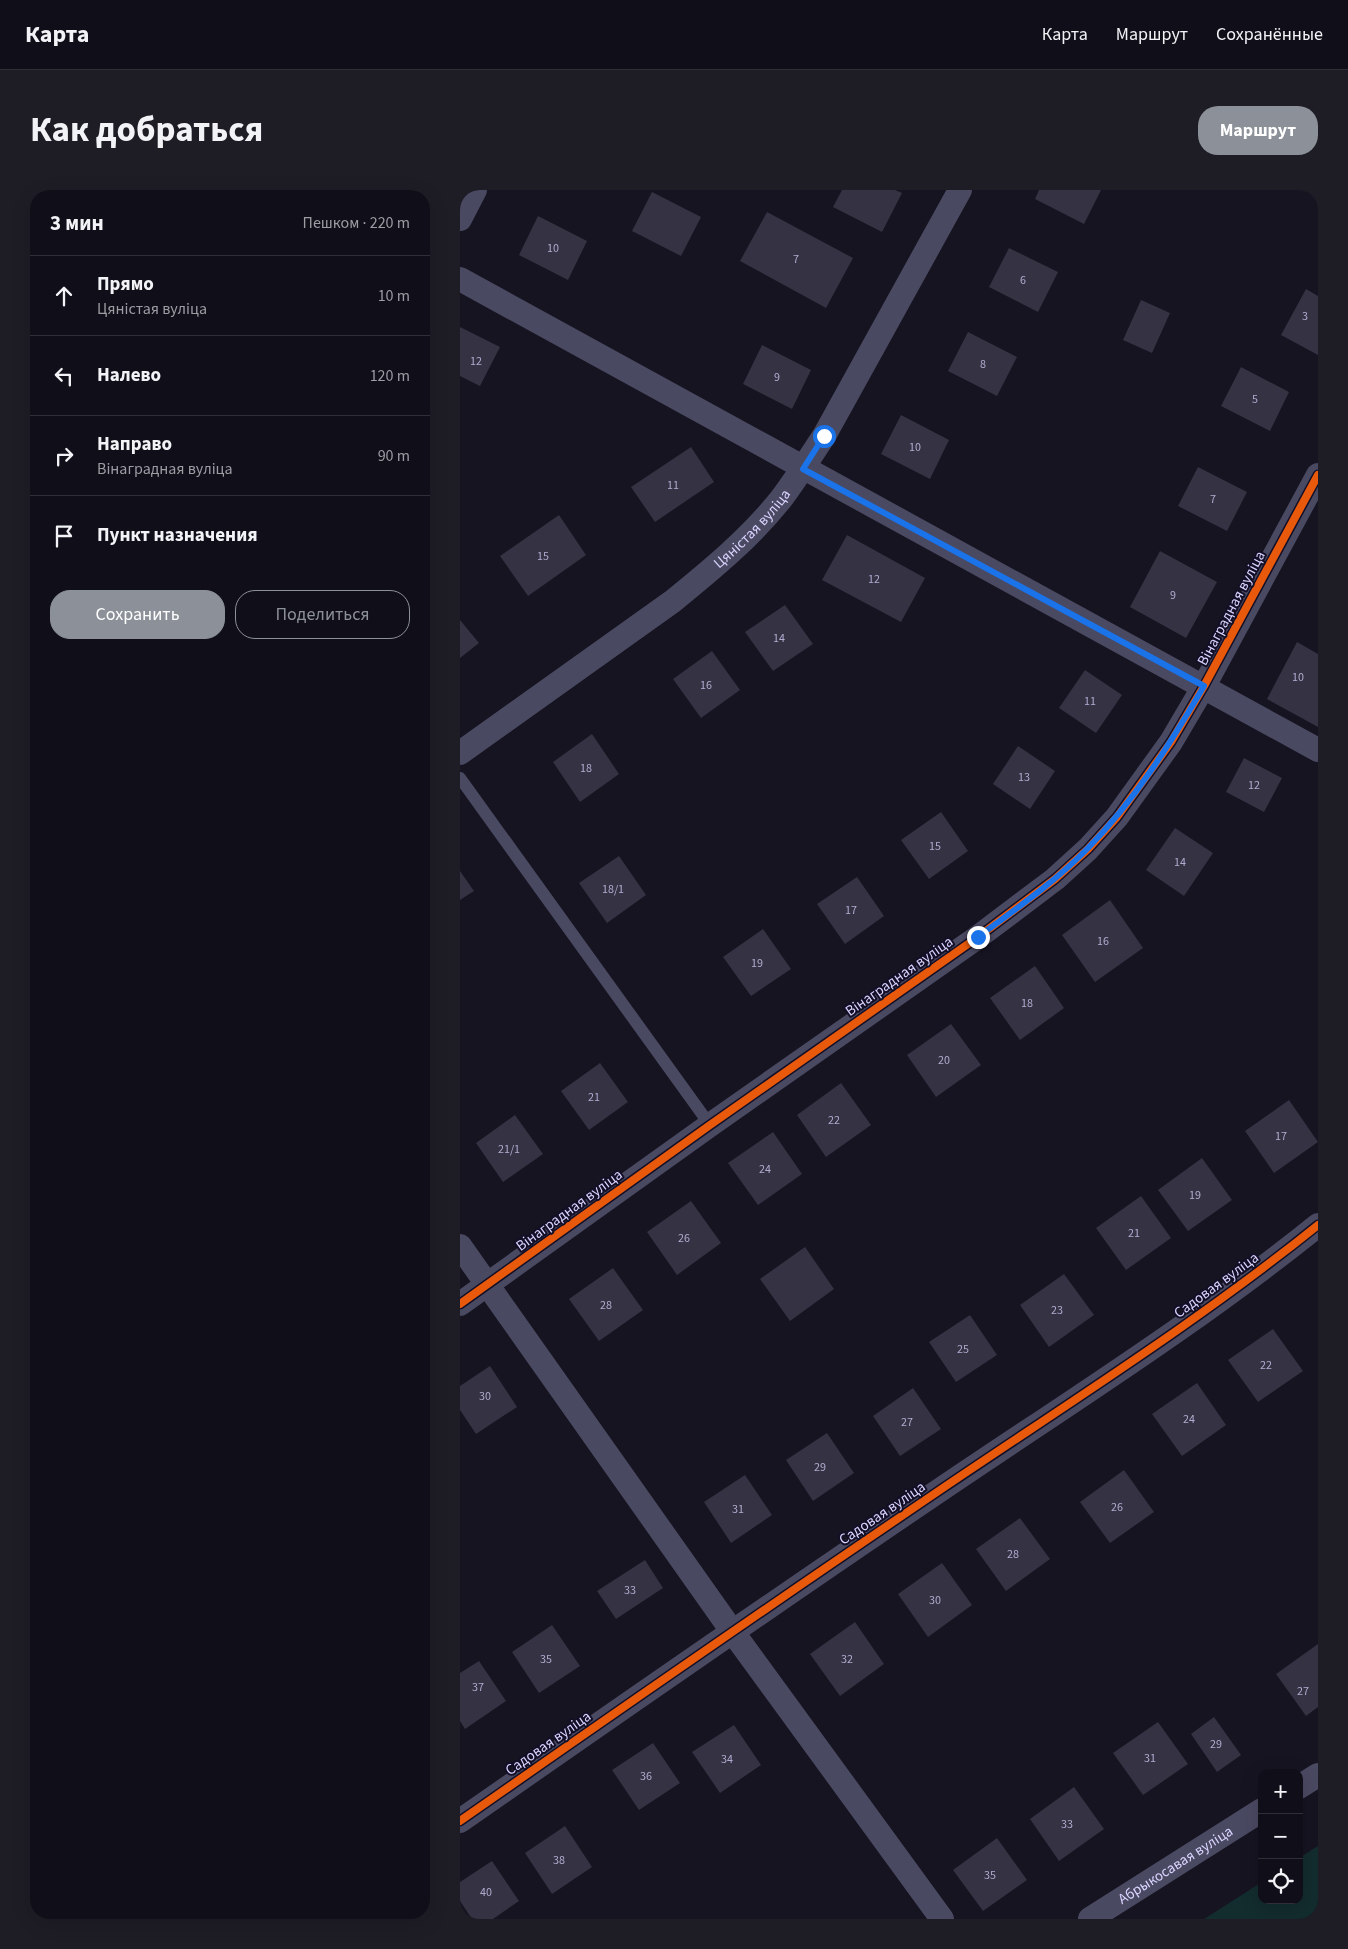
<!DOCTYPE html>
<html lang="ru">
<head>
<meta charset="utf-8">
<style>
	:root { --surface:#100f19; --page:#1e1d26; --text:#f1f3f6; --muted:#9c9ca2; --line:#302f38; --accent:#8c9099 }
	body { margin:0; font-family:"Source Sans 3",sans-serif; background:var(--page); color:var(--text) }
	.controls { position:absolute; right:15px; bottom:15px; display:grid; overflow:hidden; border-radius:10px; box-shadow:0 5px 20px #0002 }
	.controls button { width:45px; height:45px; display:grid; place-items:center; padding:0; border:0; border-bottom:1px solid var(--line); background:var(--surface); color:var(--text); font:25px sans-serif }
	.stop { position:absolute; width:15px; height:15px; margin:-11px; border:4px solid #1a73e8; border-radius:50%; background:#fff }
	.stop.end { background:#1a73e8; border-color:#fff; box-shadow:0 1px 5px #0008 }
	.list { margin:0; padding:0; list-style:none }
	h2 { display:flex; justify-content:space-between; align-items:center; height:65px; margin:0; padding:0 20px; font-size:21px }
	h2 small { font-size:16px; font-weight:400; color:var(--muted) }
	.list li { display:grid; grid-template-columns:32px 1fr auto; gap:15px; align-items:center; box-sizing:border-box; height:80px; padding:0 20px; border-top:1px solid var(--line) }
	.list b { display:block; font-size:19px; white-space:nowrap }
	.list p { margin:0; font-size:16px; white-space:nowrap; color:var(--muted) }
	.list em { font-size:16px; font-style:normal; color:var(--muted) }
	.actions { display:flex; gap:10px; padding:15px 20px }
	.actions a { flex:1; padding:11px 0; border:1px solid var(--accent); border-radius:20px; text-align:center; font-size:18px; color:var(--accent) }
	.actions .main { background:var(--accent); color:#fff }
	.icon { flex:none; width:28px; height:28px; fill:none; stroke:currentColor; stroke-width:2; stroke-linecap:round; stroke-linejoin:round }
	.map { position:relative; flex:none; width:858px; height:1729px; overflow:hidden; border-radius:20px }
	header { display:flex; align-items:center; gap:30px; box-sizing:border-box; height:70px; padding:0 25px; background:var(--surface); border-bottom:1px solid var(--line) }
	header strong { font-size:24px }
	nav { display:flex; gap:28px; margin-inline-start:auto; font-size:18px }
	.intro { display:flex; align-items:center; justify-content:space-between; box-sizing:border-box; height:120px; padding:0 30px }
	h1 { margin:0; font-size:35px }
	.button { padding:12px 22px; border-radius:20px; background:var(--accent); color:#fff; font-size:18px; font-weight:700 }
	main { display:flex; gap:30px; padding:0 30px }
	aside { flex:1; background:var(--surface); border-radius:20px; box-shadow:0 5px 20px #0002 }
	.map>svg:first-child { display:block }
	.green { fill:#132c2d }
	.building { fill:#343243 }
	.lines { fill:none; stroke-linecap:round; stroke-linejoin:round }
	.lane { stroke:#4a4962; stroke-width:12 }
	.street { stroke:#4a4962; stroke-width:24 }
	.cycleway-casing { stroke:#130f26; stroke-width:11 }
	.cycleway { stroke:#e8590c; stroke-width:8 }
	.route { stroke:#1a73e8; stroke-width:6 }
	.labels { text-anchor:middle; stroke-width:4; stroke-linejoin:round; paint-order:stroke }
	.number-label { font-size:12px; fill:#b0acd0 }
	.street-label { font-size:15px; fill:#d9d4ff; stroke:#130f26 }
</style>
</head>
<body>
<header>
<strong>Карта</strong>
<nav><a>Карта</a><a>Маршрут</a><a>Сохранённые</a></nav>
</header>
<div class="intro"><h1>Как добраться</h1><a class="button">Маршрут</a></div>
<main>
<aside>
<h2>3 мин<small>Пешком · 220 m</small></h2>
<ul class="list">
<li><svg class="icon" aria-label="ahead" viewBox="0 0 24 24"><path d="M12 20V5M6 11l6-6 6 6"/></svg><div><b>Прямо</b><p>Цяністая вуліца</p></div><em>10 m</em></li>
<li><svg class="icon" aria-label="left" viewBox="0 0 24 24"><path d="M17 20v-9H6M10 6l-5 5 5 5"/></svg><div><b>Налево</b></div><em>120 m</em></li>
<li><svg class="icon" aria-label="right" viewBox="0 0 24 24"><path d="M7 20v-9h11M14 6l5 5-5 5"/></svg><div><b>Направо</b><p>Вінаградная вуліца</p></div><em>90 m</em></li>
<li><svg class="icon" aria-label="arrive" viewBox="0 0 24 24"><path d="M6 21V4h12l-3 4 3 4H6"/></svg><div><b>Пункт назначения</b></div></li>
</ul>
<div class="actions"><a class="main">Сохранить</a><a>Поделиться</a></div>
</aside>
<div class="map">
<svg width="858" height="1729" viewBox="0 0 858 1729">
	<rect width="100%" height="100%" fill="#161421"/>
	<!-- green -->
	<path class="green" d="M858,1656V1729H744L802,1692V1710H839V1668Z"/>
	<!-- building -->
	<path class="building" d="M382,0H435L442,3L422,42L373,17Z
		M579,0H641L624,34L575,9Z
		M192,2L241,27L221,66L172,41Z
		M307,22L393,68L366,118L280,71Z
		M78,26L127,51L108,90L59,65Z
		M549,58L598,82L578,122L529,97Z
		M846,99L858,106V165L821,145Z
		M681,110L710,123L692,163L663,150Z
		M0,137L40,157L20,196L0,186Z
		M508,142L557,167L537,206L488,181Z
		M302,155L351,180L332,219L283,194Z
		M781,177L829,202L810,241L761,216Z
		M441,225L489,250L470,289L421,264Z
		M231,257L254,292L195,332L171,297Z
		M738,277L787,302L767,341L718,316Z
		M99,325L126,365L68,406L40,366Z
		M387,345L465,388L441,432L362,390Z
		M700,361L757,392L726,448L670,417Z
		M325,415L353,454L313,481L285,442Z
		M0,430L19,453L0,468Z
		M837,452L858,464V537L807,509Z
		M252,461L280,500L241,528L213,489Z
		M625,480L662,505L636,543L599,518Z
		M132,544L159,584L120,612L93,572Z
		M558,556L595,581L570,619L533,594Z
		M784,568L822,588L804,622L766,602Z
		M481,622L508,661L469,689L441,650Z
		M715,638L753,663L724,706L686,680Z
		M159,666L186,705L147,733L119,693Z
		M0,681L14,701L0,710Z
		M397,687L424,726L385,754L357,714Z
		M650,710L683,758L635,792L602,745Z
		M303,739L331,779L291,806L263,767Z
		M575,776L604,818L560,850L530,808Z
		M491,834L521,875L476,907L447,865Z
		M140,873L168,912L129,940L101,901Z
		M381,893L411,935L366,967L337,925Z
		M829,910L858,952L814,983L785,941Z
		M55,925L83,964L43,992L16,953Z
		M313,942L342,984L298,1015L268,973Z
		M742,968L772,1010L728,1041L698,1000Z
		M681,1006L711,1048L666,1080L636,1038Z
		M231,1011L261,1053L217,1085L187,1042Z
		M345,1057L374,1099L330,1131L300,1089Z
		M153,1078L183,1120L139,1151L109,1109Z
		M604,1084L634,1125L589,1157L560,1115Z
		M510,1125L537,1165L496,1192L469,1152Z
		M813,1139L843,1181L798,1212L768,1170Z
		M30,1176L57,1217L16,1244L0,1220V1196Z
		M737,1193L766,1235L722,1266L692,1224Z
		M453,1198L481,1239L440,1266L413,1226Z
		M367,1243L394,1283L353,1311L326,1270Z
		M664,1280L694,1322L650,1353L620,1312Z
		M285,1285L312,1325L271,1353L244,1312Z
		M560,1328L590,1369L546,1401L516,1359Z
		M185,1370L203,1398L156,1429L137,1401Z
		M482,1373L512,1415L468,1447L438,1404Z
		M395,1432L424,1474L380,1506L350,1464Z
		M92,1435L120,1476L79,1503L52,1462Z
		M858,1454V1517L846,1526L816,1484Z
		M19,1471L46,1511L5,1539L0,1531V1483Z
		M754,1527L781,1565L757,1582L731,1544Z
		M698,1532L728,1574L683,1605L653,1563Z
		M274,1535L301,1575L260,1603L232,1562Z
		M193,1553L220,1593L179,1620L152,1580Z
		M614,1597L644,1639L599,1671L570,1629Z
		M105,1636L132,1677L92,1704L65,1663Z
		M537,1648L567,1690L523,1721L493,1680Z
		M32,1671L59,1711L33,1729H12L0,1711V1692Z"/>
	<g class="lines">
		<!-- lane -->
		<path class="lane" d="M0,588L250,935"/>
		<!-- street -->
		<g class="street">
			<path d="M0,29L15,0"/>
			<path d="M0,89L858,560"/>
			<path id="s1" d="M0,563L213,411C251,380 290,348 321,309C336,289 350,267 364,246L500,0"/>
			<path d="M0,1056L272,1441L482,1729"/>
			<path d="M0,1114L250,935L518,747L595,689L628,659L657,627L711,552L744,496L858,285"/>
			<path d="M839,1597L858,1585"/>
			<path d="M0,1631C159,1520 319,1409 480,1300C607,1214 738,1132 858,1035"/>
			<path id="s2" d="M630,1729L802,1620"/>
		</g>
		<!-- cycleway casing -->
		<g class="cycleway-casing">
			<path id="cycleway" d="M0,1114L250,935L518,747L595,689L628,659L657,627L711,552L744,496L858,285
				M0,1631C159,1520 319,1409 480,1300C607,1214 738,1132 858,1035"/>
		</g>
		<!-- cycleway -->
		<use href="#cycleway" class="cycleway"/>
	</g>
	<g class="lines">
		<!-- route -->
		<path class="route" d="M364,246L343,279L744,496C710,554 675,610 628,658C595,692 556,719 518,747"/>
	</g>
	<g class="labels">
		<!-- number labels -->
		<g class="number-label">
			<text x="93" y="62">10</text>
			<text x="336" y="73">7</text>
			<text x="563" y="94">6</text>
			<text x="845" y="130">3</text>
			<text x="16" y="175">12</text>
			<text x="523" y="178">8</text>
			<text x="317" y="191">9</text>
			<text x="795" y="213">5</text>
			<text x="455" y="261">10</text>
			<text x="213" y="299">11</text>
			<text x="753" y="313">7</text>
			<text x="83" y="370">15</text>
			<text x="414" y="393">12</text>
			<text x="713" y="409">9</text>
			<text x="319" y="452">14</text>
			<text x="838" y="491">10</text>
			<text x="246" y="499">16</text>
			<text x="630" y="515">11</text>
			<text x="126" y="582">18</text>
			<text x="564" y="591">13</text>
			<text x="794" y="599">12</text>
			<text x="475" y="660">15</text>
			<text x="720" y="676">14</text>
			<text x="153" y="703">18/1</text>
			<text x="391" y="724">17</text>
			<text x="643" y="755">16</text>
			<text x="297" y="777">19</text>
			<text x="567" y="817">18</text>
			<text x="484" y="874">20</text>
			<text x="134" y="911">21</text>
			<text x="374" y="934">22</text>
			<text x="821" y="950">17</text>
			<text x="49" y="963">21/1</text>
			<text x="305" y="983">24</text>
			<text x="735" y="1009">19</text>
			<text x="674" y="1047">21</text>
			<text x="224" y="1052">26</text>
			<text x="146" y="1119">28</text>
			<text x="597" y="1124">23</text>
			<text x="503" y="1163">25</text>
			<text x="806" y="1179">22</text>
			<text x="25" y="1210">30</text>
			<text x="729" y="1233">24</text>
			<text x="447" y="1236">27</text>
			<text x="360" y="1281">29</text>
			<text x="657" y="1321">26</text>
			<text x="278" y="1323">31</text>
			<text x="553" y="1368">28</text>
			<text x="170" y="1404">33</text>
			<text x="475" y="1414">30</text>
			<text x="86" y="1473">35</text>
			<text x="387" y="1473">32</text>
			<text x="18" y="1501">37</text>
			<text x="843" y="1505">27</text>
			<text x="756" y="1558">29</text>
			<text x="690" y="1572">31</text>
			<text x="267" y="1573">34</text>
			<text x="186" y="1590">36</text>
			<text x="607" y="1638">33</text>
			<text x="99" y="1674">38</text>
			<text x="530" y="1689">35</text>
			<text x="26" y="1706">40</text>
		</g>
		<!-- street labels -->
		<g class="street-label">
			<text dy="5" stroke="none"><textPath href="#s1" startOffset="369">Цяністая вуліца</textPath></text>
			<text transform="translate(771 418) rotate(-62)" y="5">Вінаградная вуліца</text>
			<text transform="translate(439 786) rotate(-35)" y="5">Вінаградная вуліца</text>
			<text transform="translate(109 1020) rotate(-36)" y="5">Вінаградная вуліца</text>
			<text transform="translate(756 1095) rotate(-36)" y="5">Садовая вуліца</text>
			<text transform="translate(422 1323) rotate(-34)" y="5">Садовая вуліца</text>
			<text transform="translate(88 1553) rotate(-35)" y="5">Садовая вуліца</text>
			<text dy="5" stroke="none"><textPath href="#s2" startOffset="101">Абрыкосавая вуліца</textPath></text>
		</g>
	</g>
</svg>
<div class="controls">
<button>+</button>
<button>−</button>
<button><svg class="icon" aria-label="locate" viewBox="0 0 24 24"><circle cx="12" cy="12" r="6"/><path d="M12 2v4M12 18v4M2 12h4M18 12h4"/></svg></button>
</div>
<div class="stop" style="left:364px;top:246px"></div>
<div class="stop end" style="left:518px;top:747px"></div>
</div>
</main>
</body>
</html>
